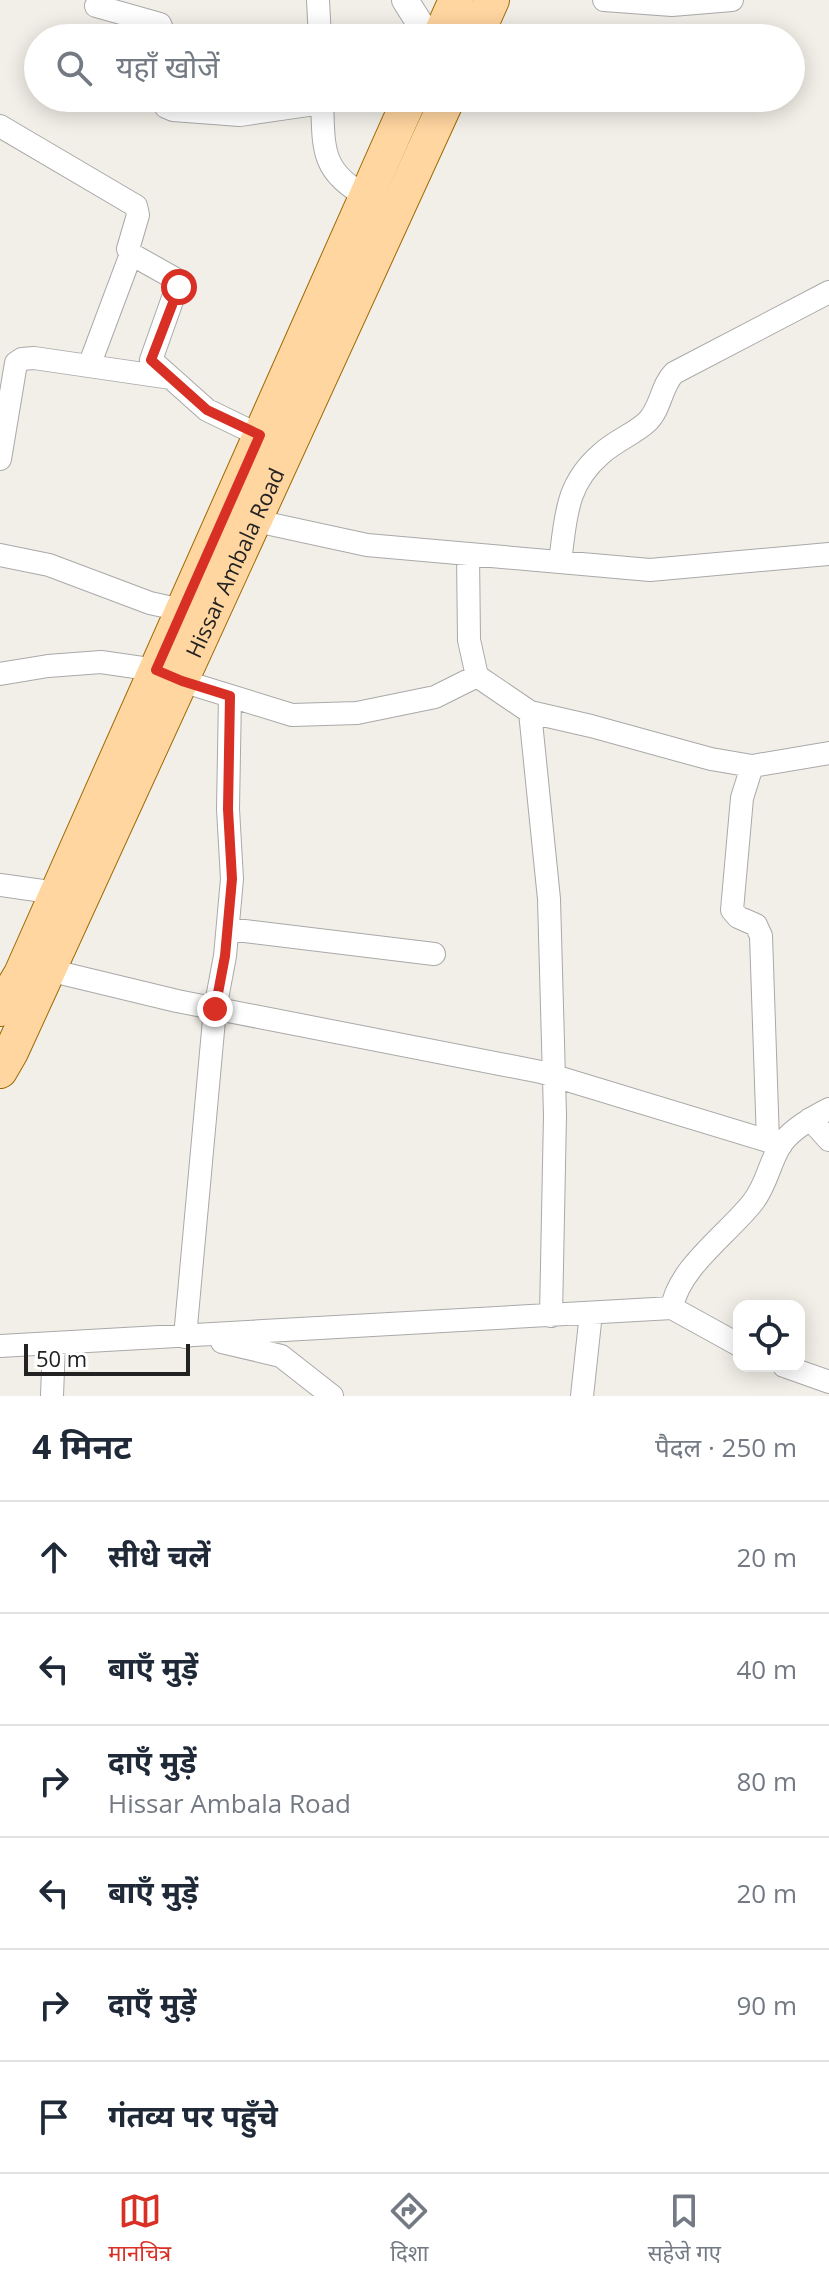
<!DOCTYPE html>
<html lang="hi">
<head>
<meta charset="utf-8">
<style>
	:root { --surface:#fff; --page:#f6f6f7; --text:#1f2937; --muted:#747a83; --line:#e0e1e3; --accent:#d93025 }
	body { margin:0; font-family:"Open Sans","Noto Sans Devanagari",sans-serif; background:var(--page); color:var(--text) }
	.controls { position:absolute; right:24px; bottom:24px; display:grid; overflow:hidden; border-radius:16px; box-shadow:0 4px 20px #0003 }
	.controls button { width:72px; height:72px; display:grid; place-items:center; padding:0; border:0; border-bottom:2px solid var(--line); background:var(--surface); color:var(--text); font:40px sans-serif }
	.scale { position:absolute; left:24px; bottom:20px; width:166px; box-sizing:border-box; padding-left:8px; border:4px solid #222; border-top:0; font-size:22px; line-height:28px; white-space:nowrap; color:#222; -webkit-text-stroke:6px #fff; paint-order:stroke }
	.stop { position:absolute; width:24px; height:24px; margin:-18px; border:6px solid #d93025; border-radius:50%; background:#fff }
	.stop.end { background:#d93025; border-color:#fff; box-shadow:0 2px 8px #0008 }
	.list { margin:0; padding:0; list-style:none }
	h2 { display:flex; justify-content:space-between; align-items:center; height:104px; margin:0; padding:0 32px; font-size:34px }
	h2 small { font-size:26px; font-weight:400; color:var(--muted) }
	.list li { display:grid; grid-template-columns:52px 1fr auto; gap:24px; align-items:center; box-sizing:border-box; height:112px; padding:0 32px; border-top:2px solid var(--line) }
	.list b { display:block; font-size:30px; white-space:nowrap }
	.list p { margin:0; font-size:26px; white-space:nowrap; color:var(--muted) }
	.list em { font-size:26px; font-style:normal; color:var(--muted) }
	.icon { flex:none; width:44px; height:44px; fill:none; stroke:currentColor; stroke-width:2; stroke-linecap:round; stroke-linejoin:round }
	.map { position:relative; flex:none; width:829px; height:1396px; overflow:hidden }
	.search { position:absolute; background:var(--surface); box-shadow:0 4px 20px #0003; left:24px; right:24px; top:24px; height:88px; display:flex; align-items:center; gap:20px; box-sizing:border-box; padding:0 28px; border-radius:44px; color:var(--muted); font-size:30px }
	.sheet { height:776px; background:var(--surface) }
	nav { display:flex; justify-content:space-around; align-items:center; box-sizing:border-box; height:112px; border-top:2px solid var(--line); background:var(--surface); font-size:22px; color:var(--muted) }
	nav a { display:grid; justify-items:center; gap:4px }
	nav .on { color:var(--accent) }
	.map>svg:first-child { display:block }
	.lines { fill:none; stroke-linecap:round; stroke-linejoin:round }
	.minor-casing { stroke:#a9a9a9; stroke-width:24 }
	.tertiary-casing { stroke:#a9a9a9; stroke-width:28 }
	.primary-casing { stroke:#9f6900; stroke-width:36 }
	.minor { stroke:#fff; stroke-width:22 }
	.tertiary { stroke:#fff; stroke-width:26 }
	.primary { stroke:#ffd5a0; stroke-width:34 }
	.route { stroke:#d93025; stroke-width:10 }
	.labels { text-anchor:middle; stroke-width:6; stroke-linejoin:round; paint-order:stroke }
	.street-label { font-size:22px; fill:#222; stroke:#fff }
</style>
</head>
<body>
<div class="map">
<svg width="829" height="1396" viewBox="0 0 829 1396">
	<rect width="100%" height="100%" fill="#f2efe8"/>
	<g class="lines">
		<!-- minor casing -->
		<g class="minor-casing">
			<path id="minor" d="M318,0L320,38
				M604,0L672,5L732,0
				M96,6L160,24L166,38
				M165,98L166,107L173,110L240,115L322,103
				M322,98C324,146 319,171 366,196
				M0,126L136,206L138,215L128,249L131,254L179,281L151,360L207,410L271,441
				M89,366L131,254
				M0,459L16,363L22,359L34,358L171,378
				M242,518L367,545L650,570L829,554
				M468,554L469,640L477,676L530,712L549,899L555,1115L551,1316
				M0,555L49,565L150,603L195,613
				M560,562C566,518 565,485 601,454C615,441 634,434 647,422C661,409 661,386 674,373L829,292
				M0,674L48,666L101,662L156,670L182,681L292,715L357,713L435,697L477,676
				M530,712L591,726L711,759L752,766L829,753
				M752,766L742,798L732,910L738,917L756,925L761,936L768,1141
				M0,885L57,893
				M228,929L434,954
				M36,967L177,1001L541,1072L781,1145
				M810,1119L829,1140
				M672,1308C678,1268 729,1233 753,1202C767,1184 769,1164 780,1146C790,1130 813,1117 829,1109
				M185,1337L215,1009L225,956L232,879L228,809L230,696
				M222,1342L281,1356L332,1396
				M0,1346L672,1308L739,1345
				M784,1366L829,1382
				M52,1396L54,1343
				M582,1396L591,1313"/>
		</g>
		<!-- tertiary casing -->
		<g class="tertiary-casing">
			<path id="tertiary" d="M405,0L429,38"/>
		</g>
		<!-- primary casing -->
		<g class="primary-casing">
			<g id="primary">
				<path d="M439,38L456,0"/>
				<path d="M475,38L492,0"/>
				<path d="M0,1009L21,974L410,98"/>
				<path id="s1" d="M0,1071L11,1052L448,98"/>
			</g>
		</g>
		<!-- minor -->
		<use href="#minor" class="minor"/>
		<!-- tertiary -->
		<use href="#tertiary" class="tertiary"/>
		<!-- primary -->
		<use href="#primary" class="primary"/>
	</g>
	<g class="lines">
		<!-- route -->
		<path class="route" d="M179,287L151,360L207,410L260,435L156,670L182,681L230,696L228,809L232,879L225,956L215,1009"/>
	</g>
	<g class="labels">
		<!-- street labels -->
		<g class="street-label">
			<text dy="8" stroke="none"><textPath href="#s1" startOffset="560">Hissar Ambala Road</textPath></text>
		</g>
	</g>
</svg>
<div class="controls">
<button><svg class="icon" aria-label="locate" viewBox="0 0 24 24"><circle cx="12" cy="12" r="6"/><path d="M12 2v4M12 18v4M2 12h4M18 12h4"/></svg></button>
</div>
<div class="scale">50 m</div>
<div class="stop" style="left:179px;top:287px"></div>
<div class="stop end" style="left:215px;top:1009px"></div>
<div class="search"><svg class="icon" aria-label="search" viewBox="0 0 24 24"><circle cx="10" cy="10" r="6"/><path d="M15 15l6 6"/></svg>यहाँ खोजें</div>
</div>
<section class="sheet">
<h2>4 मिनट<small>पैदल · 250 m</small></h2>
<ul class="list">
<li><svg class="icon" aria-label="ahead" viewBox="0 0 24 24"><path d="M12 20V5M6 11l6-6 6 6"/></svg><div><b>सीधे चलें</b></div><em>20 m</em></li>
<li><svg class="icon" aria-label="left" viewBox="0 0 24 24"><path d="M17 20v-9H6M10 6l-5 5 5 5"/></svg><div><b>बाएँ मुड़ें</b></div><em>40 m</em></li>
<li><svg class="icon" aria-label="right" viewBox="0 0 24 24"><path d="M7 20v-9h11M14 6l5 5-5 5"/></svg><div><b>दाएँ मुड़ें</b><p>Hissar Ambala Road</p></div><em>80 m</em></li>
<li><svg class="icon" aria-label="left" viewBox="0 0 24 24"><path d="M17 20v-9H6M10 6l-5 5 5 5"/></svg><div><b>बाएँ मुड़ें</b></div><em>20 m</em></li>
<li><svg class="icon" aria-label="right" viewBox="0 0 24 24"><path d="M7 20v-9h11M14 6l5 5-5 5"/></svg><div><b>दाएँ मुड़ें</b></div><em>90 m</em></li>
<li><svg class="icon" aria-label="arrive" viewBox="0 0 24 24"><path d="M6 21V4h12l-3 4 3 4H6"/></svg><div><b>गंतव्य पर पहुँचे</b></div></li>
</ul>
</section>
<nav>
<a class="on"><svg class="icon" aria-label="map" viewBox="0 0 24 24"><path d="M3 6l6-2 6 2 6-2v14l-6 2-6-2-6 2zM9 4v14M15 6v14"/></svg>मानचित्र</a>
<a><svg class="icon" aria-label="directions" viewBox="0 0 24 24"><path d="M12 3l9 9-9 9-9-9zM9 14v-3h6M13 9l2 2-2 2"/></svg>दिशा</a>
<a><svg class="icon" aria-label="saved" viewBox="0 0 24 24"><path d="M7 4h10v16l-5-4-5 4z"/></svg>सहेजे गए</a>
</nav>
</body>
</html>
